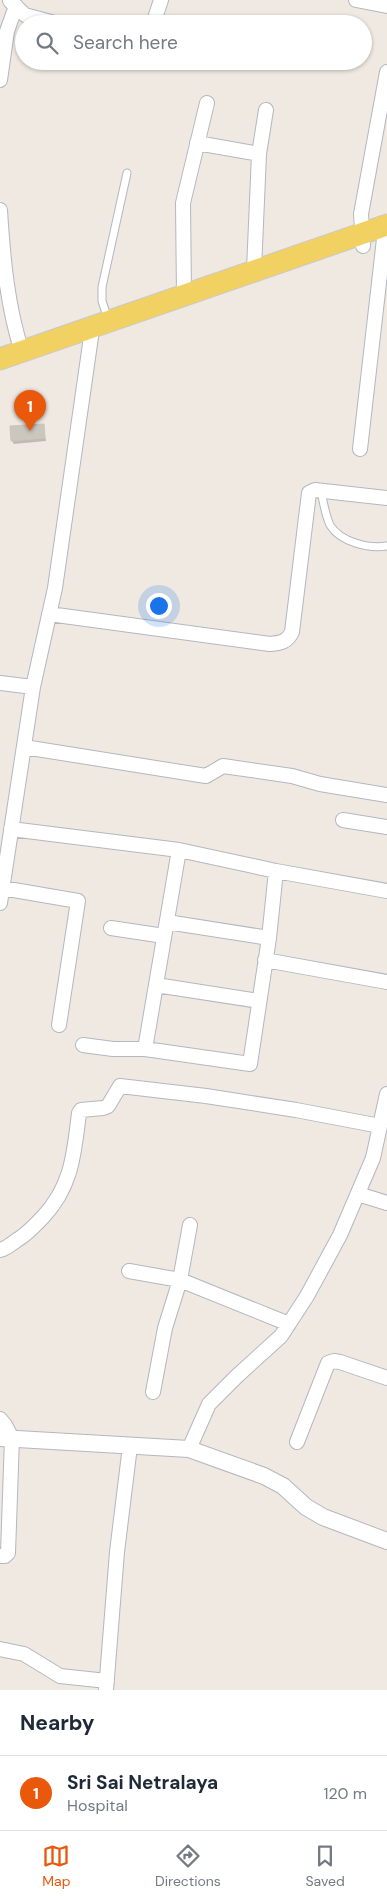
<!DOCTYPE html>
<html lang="en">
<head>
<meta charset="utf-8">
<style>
	:root { --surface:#fff; --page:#f6f6f7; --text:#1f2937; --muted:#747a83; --line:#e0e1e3; --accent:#ea580c }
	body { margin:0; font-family:"DM Sans",sans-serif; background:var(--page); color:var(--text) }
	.you { position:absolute; left:158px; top:605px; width:18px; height:18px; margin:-12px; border:4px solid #fff; border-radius:50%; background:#1a73e8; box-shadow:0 0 0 8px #1a73e833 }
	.badge { display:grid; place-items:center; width:32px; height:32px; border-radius:50%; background:var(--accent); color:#fff; font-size:16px; font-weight:700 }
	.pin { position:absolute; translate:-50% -41px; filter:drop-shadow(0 1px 2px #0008) }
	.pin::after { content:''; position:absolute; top:26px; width:18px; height:15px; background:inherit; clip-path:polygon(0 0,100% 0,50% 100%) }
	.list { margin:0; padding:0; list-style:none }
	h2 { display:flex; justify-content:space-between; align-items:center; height:65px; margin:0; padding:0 20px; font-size:21px }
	h2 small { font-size:16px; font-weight:400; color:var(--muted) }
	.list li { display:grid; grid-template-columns:32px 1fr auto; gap:15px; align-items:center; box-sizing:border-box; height:75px; padding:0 20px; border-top:1px solid var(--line) }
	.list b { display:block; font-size:19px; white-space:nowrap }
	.list p { margin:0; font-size:16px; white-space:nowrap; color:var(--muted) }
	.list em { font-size:16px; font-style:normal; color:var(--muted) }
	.icon { flex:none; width:28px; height:28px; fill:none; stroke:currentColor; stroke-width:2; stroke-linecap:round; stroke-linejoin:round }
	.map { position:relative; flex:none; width:387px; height:1690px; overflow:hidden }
	.search { position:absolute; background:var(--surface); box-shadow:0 1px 4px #0004; left:15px; right:15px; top:15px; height:55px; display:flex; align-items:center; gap:12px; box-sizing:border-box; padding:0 18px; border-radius:28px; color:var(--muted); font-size:19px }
	.sheet { height:140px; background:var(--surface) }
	nav { display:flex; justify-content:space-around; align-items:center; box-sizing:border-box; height:70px; border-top:1px solid var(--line); background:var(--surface); font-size:14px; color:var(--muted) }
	nav a { display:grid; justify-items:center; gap:2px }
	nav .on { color:var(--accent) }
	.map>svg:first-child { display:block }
	.shadow { fill:#0003 }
	.building { fill:#cbc7bf; stroke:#cbc5ba }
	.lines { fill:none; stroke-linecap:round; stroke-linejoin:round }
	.service-casing { stroke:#b4b7c1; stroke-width:9 }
	.minor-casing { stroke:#b4b7c1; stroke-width:16 }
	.tertiary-casing { stroke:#b4b7c1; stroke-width:18 }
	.primary-casing { stroke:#c9c9c9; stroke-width:23 }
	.service { stroke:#fff; stroke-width:7 }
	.minor { stroke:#fff; stroke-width:14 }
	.tertiary { stroke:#fff; stroke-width:16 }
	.primary { stroke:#f2d163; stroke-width:21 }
</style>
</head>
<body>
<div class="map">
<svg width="387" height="1690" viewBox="0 0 387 1690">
	<rect width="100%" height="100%" fill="#efe9e1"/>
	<!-- shadow -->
	<path class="shadow" d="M43,425L46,441L14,444L12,441Z"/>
	<!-- building -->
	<path class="building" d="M44,424L45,438L11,441L10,426Z"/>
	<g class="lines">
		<!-- service casing -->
		<g class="service-casing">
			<path id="service" d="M108,319L102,301V287L127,173
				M321,490C323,502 325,514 330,525C340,542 369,549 387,546"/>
		</g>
		<!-- minor casing -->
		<g class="minor-casing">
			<path id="minor" d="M356,0L387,6
				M10,1L25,15L58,24
				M153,24L161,0
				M0,80L7,31L16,6
				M197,143L259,154
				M0,210C3,258 7,305 22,352
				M363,246L361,214L387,72
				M254,270L259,154L266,110
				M184,295L183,203L207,103
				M360,449L384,239
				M49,614L270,644C281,643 287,642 292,632L309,493L315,490L387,498
				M0,683L33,687
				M24,747L206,776L223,766L292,776L320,784L387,795
				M343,820L387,827
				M11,829L179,850L145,1049H113L83,1045
				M179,850L276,871L387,891
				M2,888L78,901L59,1025
				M0,903L33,687L55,588L91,337
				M167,922L269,938
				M111,928L164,936
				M265,960L387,982
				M156,985L259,1001
				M145,1049L250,1064L269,938L276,871
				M358,1194L387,1203
				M0,1250C8,1248 13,1242 20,1238C29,1232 35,1225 43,1217C72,1186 74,1154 79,1113L81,1110L103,1108L108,1106L120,1086L206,1096L296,1110L380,1126
				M129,1271L180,1280L289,1324
				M153,1392L165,1328L180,1280L190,1225
				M0,1419L5,1425L12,1438L8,1553L5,1556H0
				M297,1442L328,1363L334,1361L340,1362L387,1378
				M189,1449L209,1404L237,1376L281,1336L307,1296L340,1235L373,1158L387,1094
				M0,1649L24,1654L60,1676L107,1681
				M106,1690L117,1552L130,1446"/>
		</g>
		<!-- tertiary casing -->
		<g class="tertiary-casing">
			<path id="tertiary" d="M0,1438L189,1449L264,1476L283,1486L306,1507L323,1517L387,1541"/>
		</g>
		<!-- primary casing -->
		<g class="primary-casing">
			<path id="primary" d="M0,359L387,225"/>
		</g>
		<!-- service -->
		<use href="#service" class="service"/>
		<!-- minor -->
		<use href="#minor" class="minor"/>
		<!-- tertiary -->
		<use href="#tertiary" class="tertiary"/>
		<!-- primary -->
		<use href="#primary" class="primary"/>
	</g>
</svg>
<div class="you"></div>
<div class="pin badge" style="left:30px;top:431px">1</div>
<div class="search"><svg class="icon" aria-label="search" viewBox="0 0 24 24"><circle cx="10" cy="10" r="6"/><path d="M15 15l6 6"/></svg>Search here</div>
</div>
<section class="sheet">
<h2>Nearby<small></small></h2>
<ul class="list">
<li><span class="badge">1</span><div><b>Sri Sai Netralaya</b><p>Hospital</p></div><em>120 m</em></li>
</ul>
</section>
<nav>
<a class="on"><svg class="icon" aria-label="map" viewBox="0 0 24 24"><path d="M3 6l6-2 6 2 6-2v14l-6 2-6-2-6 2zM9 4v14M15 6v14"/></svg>Map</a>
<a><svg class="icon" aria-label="directions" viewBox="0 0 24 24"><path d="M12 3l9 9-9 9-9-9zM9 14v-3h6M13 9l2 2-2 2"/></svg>Directions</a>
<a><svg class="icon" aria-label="saved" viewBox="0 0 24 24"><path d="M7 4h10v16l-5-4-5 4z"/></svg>Saved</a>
</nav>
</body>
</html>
